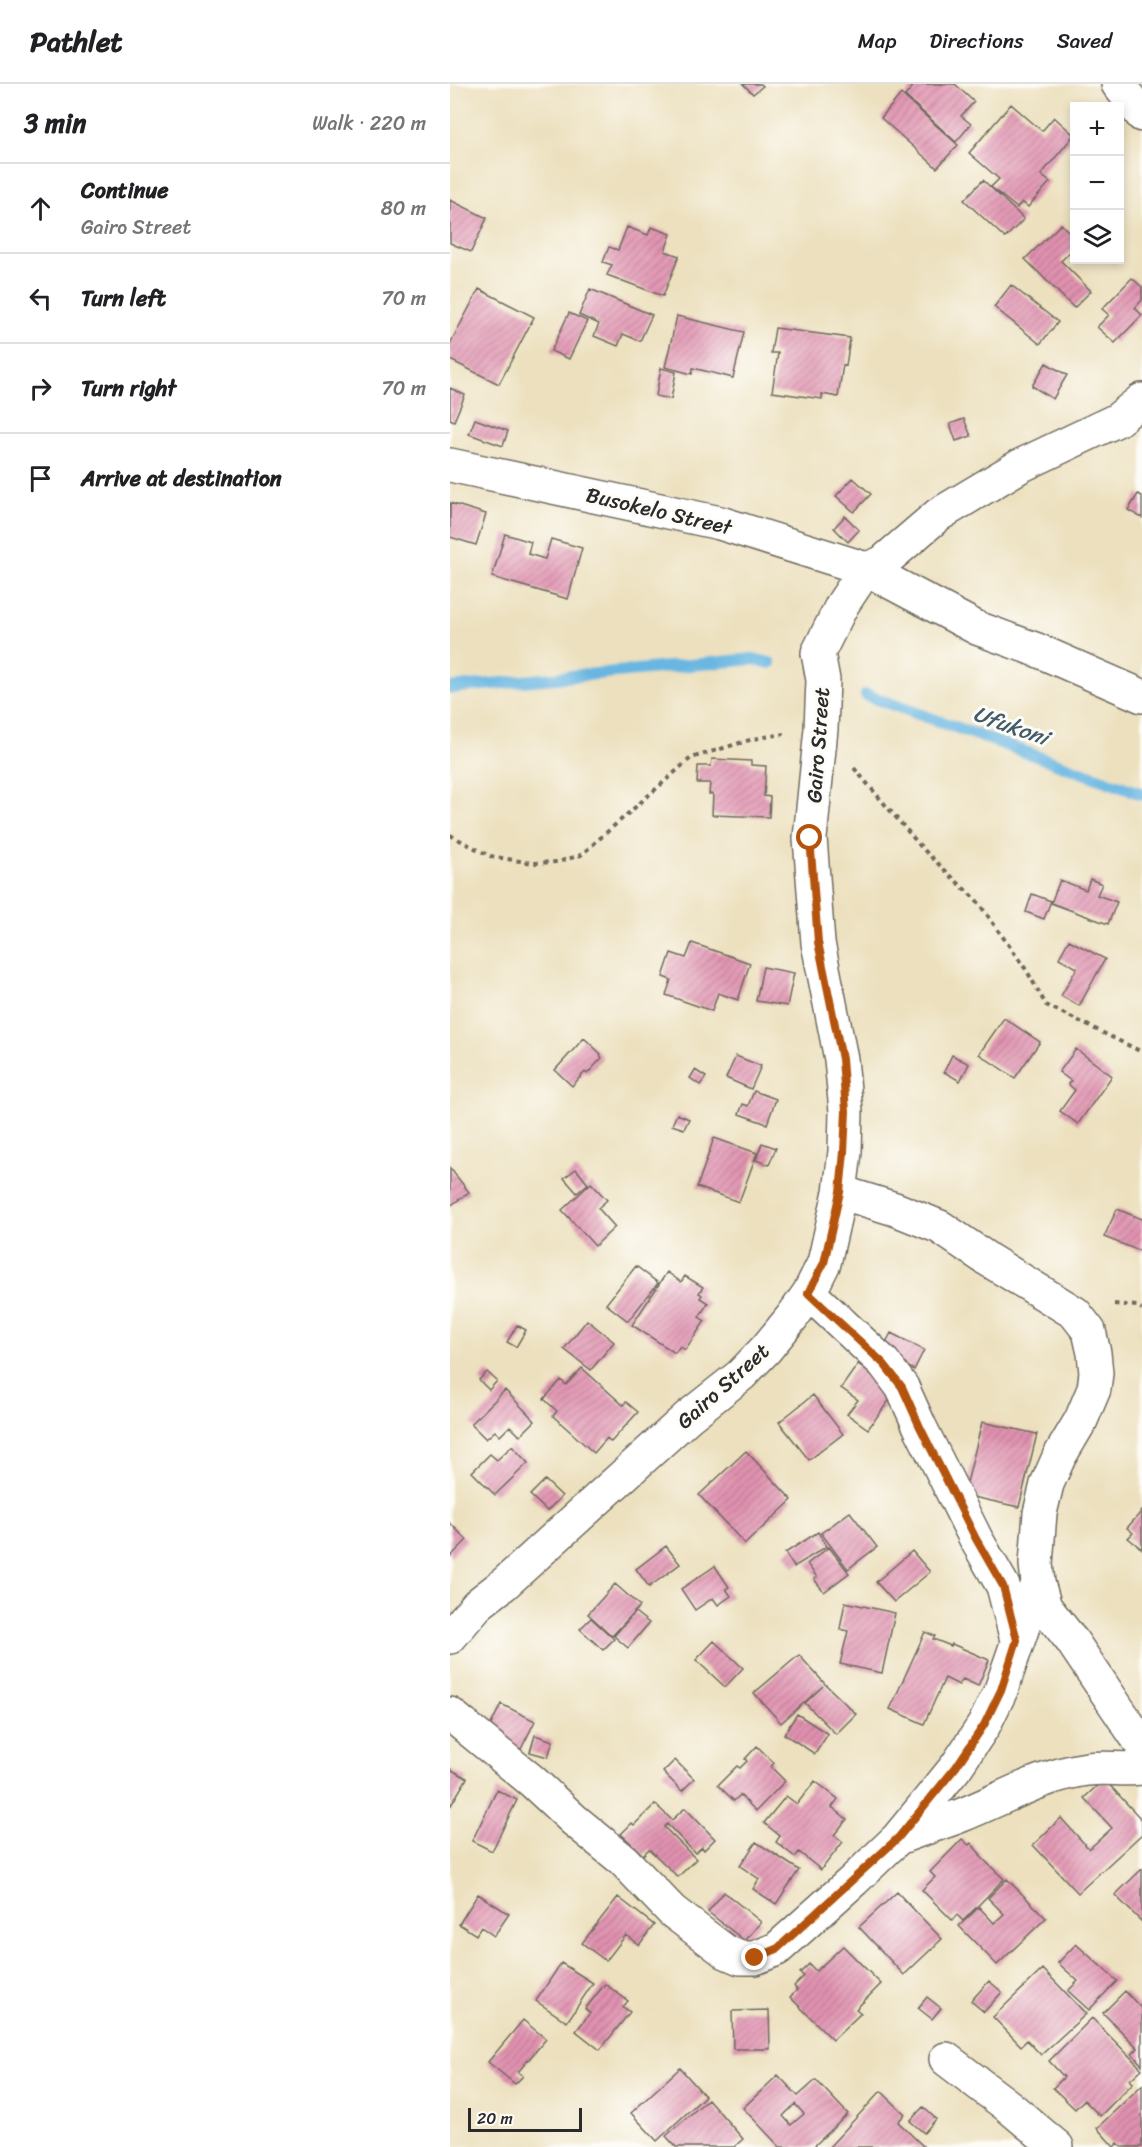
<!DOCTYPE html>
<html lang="en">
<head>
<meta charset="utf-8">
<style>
	:root { --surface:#fff; --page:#f2f2f2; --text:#202124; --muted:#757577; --line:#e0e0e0 }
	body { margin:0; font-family:Sriracha,sans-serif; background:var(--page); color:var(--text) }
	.controls { position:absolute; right:18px; top:18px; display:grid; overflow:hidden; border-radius:0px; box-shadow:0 3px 9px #0003 }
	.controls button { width:54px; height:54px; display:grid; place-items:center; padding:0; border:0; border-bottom:2px solid var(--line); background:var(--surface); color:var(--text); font:30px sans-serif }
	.scale { position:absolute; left:18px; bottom:15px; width:114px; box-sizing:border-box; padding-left:6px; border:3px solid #2b2b2b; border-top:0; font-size:16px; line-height:21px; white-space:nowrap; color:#2b2b2b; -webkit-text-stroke:4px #fdfcf7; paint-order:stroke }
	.stop { position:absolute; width:18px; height:18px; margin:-14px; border:4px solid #b45309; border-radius:50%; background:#fff }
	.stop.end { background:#b45309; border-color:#fff; box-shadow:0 2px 6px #0008 }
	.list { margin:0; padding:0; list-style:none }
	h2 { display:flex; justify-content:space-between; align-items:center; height:78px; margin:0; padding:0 24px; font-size:26px }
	h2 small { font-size:20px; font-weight:400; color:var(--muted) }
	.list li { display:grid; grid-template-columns:39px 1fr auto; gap:18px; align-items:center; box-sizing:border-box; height:90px; padding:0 24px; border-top:2px solid var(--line) }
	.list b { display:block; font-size:22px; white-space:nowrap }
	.list p { margin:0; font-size:20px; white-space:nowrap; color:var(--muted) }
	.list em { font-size:20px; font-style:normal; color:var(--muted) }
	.icon { flex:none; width:33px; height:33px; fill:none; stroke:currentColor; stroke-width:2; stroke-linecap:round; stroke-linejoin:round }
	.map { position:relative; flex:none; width:692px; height:2063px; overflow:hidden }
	header { display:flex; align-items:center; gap:36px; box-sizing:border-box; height:84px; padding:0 30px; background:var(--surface); border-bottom:2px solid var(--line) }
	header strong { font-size:28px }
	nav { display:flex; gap:33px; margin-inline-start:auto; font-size:21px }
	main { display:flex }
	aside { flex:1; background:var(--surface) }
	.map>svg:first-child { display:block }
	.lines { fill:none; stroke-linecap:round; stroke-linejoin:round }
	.stream { stroke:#67b6e1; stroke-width:12 }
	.building { fill:url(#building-hatch); fill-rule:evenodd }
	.street-casing { stroke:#6f6a5e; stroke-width:36 }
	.path { stroke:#6f6a5e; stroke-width:4; stroke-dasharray:4.5 4.5; stroke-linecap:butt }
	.street { stroke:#fff; stroke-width:33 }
	.route { stroke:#b45309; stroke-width:8 }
	.labels { text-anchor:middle; stroke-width:6; stroke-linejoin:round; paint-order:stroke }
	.street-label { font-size:21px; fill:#2b2b2b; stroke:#fdfcf7 }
	.water-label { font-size:22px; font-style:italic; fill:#405c6b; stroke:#fdfcf7 }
</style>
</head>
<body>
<header>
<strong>Pathlet</strong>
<nav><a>Map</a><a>Directions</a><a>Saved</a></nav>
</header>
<main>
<aside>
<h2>3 min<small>Walk · 220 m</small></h2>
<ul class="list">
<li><svg class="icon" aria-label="ahead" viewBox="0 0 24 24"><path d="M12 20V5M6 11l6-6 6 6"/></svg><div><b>Continue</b><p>Gairo Street</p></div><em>80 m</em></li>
<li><svg class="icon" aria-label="left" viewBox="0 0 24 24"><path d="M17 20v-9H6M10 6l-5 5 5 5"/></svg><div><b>Turn left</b></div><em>70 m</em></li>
<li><svg class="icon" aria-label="right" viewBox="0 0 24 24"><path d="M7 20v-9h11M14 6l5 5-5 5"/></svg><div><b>Turn right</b></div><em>70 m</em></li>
<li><svg class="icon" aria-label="arrive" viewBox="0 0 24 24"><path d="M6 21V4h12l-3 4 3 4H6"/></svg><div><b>Arrive at destination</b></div></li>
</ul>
</aside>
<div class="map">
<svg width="692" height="2063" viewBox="0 0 692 2063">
	<defs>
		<pattern id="building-hatch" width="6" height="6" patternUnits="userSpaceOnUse" patternTransform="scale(1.5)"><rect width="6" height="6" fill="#e192b0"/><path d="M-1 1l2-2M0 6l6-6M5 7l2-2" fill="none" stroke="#b7778f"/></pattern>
	</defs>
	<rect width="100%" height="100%" fill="#fdfcf7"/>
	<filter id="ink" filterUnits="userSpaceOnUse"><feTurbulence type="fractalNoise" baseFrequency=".0167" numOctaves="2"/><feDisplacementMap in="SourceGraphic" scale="12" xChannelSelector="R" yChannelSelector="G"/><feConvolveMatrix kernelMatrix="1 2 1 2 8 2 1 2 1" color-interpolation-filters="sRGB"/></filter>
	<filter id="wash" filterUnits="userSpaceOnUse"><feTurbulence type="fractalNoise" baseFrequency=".008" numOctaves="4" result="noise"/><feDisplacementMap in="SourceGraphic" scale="24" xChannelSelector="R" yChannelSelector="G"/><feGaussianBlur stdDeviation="1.35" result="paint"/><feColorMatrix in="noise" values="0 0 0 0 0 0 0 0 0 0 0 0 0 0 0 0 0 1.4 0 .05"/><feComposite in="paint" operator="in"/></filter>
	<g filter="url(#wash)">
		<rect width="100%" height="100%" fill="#ece0be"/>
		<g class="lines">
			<!-- stream -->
			<path class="stream" d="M0,604L303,575L320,579
				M416,611L692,710"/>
		</g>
		<g id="blocks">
			<!-- building -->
			<path class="building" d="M293,0H311L313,2L303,10Z
				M465,0H505L524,18L511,32L521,40L506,58L455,12Z
				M451,10L508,61L487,84L431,34Z
				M561,20L592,47L604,33L624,51L591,91L600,98L578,123L572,118L567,124L541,103L549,95L519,69Z
				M533,96L574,135L555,154L514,116Z
				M0,116L37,134L21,168L0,159Z
				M611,140L624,153V164L611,177L641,207L624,224L575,175Z
				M177,143L198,151L201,143L221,150L215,167L229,172L213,212L157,191L162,181L153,178L159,163L168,166Z
				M682,194L692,203V216L685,224L692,231L665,259L647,243L659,231L652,225Z
				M561,201L608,238L590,260L544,223Z
				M29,205L84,233L49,300L0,276V260Z
				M140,205L202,231L190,257L173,250L168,262L144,252L149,240L129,231Z
				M119,229L137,237L119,275L101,267Z
				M227,232L294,248L283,294L243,284L242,290L215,283Z
				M325,244L400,254L396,282L393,281L388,313L372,310V315L322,308L328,269H321Z
				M596,279L617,291L603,315L582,302Z
				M211,284L226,288L221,315L206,312Z
				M0,304L15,311L4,337L0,335Z
				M25,335L58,347L53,362L19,350Z
				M514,335L521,352L506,357L500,340Z
				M403,394L421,410L404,428L386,412Z
				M688,410L692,412V434L678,426Z
				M0,419L36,430L26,461L0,453Z
				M395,432L409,446L398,458L384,444Z
				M55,450L81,458L78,470L95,475L101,455L132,464L118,515L42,493Z
				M262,675L301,677V681L316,682L314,712L320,713L319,733L262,731L263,710H259L260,699H247L248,682H261Z
				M640,795L652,800L647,811L667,818L658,840L601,819L610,796L636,806Z
				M582,810L601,817L594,835L576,828Z
				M619,856L655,875L629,922L611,912L627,884L609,874Z
				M242,859L300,879L288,916L268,909L262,927L216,911L221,896L213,893L221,869L236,874Z
				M313,883L344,889L337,922L306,917Z
				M554,934L590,958L565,994L529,970Z
				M134,954L151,970L150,971L152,974L137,990L135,988L122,1002L105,986Z
				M626,965L662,992L628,1040L610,1027L625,1006L618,1000L621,997L609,988Z
				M502,971L519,980L510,997L494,988Z
				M286,972L311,982L301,1005L276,994Z
				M245,986L256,993L250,1001L240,994Z
				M304,1007L326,1015L317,1040L289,1030L293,1020L298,1022Z
				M227,1030L239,1035L234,1045L222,1041Z
				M264,1054L307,1069L289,1118L247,1103Z
				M312,1059L326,1064L319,1081L306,1076Z
				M0,1084L19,1108L0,1122Z
				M126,1085L138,1100L127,1109L114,1094Z
				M141,1099L157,1116L148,1124L165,1143L145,1162L112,1126Z
				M667,1125L692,1135V1168L654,1153Z
				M186,1182L208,1199L178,1237L156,1220Z
				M217,1188L231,1198L235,1192L253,1203L249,1209L252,1211L250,1214L258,1219L249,1233L255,1237L235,1266L230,1262L225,1269L182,1241Z
				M137,1236L164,1258L141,1286L114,1265Z
				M67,1241L76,1246L66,1263L57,1258Z
				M441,1249L474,1266L464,1286L431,1268Z
				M408,1280L446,1307L418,1345L397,1330L408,1316L391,1304Z
				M132,1284L173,1321L176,1318L188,1328L161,1358L157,1354L144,1369L103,1332L107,1327L94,1315L111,1296L116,1301Z
				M37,1288L47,1297L39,1306L29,1296Z
				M55,1306L85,1337L70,1352L60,1342L50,1352L45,1347L36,1355L21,1340Z
				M363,1311L393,1350L359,1376L329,1338Z
				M532,1338L587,1350L569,1423L514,1411Z
				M62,1362L78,1379L45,1411L22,1388L40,1370L47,1376Z
				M296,1367L342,1416L295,1460L249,1411Z
				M95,1396L112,1412L97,1427L80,1411Z
				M692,1427V1465L678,1454L683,1449L677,1444Z
				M400,1428L427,1463L398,1485L371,1449Z
				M0,1439L17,1456L0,1473Z
				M368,1448L377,1462L344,1483L335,1469Z
				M216,1462L230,1480L199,1503L186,1485Z
				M379,1463L399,1489L374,1508L364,1495L367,1493L357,1480Z
				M462,1467L480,1488L444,1518L426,1498Z
				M265,1482L279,1503L276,1505L281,1512L268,1521L263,1514L245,1526L231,1505Z
				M165,1500L190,1522L162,1552L138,1530Z
				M395,1518L445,1529L432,1589L390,1580L398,1547L390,1545Z
				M185,1528L199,1539L178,1564L164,1552Z
				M141,1534L164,1555L153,1566L130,1545Z
				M475,1548L485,1552L483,1555L501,1562L502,1560L539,1576L528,1602L513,1595L509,1601L495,1594L474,1640L440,1625Z
				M264,1557L293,1584L275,1603L246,1576Z
				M349,1571L375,1600L406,1630L386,1650L355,1619L373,1602L331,1639L304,1609Z
				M51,1620L85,1637L71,1665L37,1649Z
				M347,1630L378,1650L365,1670L334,1650Z
				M85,1651L103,1657L98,1673L80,1668Z
				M307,1662L324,1679L321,1683L335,1697L306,1727L290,1711L284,1717L268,1701L287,1682L290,1684L297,1677L295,1675Z
				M225,1676L244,1695L232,1707L213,1688Z
				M0,1685L17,1694L0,1723Z
				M654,1695L692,1736V1750L628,1809L583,1761L611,1734L639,1765L662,1744L634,1714Z
				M365,1697L388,1715L382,1723L397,1735L384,1751L393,1758L371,1786L349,1768L345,1773L326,1758L330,1752L314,1739L336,1712L347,1720Z
				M47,1706L67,1716L42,1767L22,1757Z
				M205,1720L222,1736L235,1724L265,1755L254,1766L252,1763L245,1769L217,1740L214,1743L246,1775L228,1793L199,1765L193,1771L171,1750L182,1739L184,1741Z
				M512,1755L519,1761L521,1759L531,1771L530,1772L554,1795L513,1837L507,1831L502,1836L472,1806L485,1793L480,1788Z
				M306,1758L349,1786L326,1820L303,1805L309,1795L290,1782Z
				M692,1785V1838L665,1811Z
				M557,1795L596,1834L547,1881L509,1842L529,1823L544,1839L554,1830L538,1814Z
				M274,1808L311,1838L295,1857L258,1828Z
				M447,1808L492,1855L454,1891L409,1843Z
				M28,1810L59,1830L44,1852L31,1843L26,1851L9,1840Z
				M168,1813L204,1841L189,1861L176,1851L156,1877L132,1859Z
				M626,1860L667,1897L639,1926L618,1907L628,1897L608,1879Z
				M393,1862L431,1900L406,1925L411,1929L383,1956L340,1913L347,1906L344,1902L354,1892L350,1889L359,1880L366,1887Z
				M111,1879L143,1899L117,1938L86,1917Z
				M593,1885L636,1930L591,1971L577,1956L571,1962L543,1933Z
				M539,1897L552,1908L534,1928L521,1917Z
				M155,1900L178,1917L173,1923L180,1928L150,1966L126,1947L140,1929L135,1925Z
				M675,1907L692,1925V1981L682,1970L688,1964L653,1929Z
				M477,1913L491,1924L482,1935L468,1924Z
				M319,1926L320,1965H283L282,1927Z
				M642,1934L692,1985L680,1996L683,1999L650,2032L634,2016L625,2025L603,2004L614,1993L599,1977Z
				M73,1936L96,1955L68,1988L73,1992L65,2000L38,1978Z
				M230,1984L255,2012L207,2057L181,2029Z
				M328,1991L348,2012L366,1996L398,2030L363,2063H330L293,2024ZM345,2020L354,2030L341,2041L333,2032Z
				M692,2001V2063H672L668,2059L664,2063L647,2044Z
				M431,2007L455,2030L448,2038L474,2063H379Z
				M258,2015L293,2055L284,2063H226L216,2052Z
				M473,2023L486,2035L474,2049L460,2037Z"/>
		</g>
	</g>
	<g filter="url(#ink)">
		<use href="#blocks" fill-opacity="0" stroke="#6f6a5e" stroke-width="1.5"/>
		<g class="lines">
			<!-- street casing -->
			<g class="street-casing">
				<path id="street" d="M668,0L692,31
					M0,381L270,439L416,485L527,544L587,566L692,612
					M390,1108L445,1125L490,1143L537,1175L625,1229L639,1247L644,1269L646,1289L644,1305L631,1336L609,1373L597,1400L590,1429L586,1480L588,1499L595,1523L622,1557L692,1661
					M359,1209L434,1279L452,1303L470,1343L526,1455L553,1502L567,1556
					M0,1553L27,1521L54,1500L238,1333L291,1291L316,1265L343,1232L359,1209L374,1179L390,1108L395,1068L396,1027L391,975L368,859L360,754L371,645L373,596L368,569L392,521L416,485L432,479L488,431L570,382L667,336L692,316
					M0,1630L82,1697L124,1736L173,1776L222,1827L276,1868L290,1874H305L327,1865L404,1796L448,1754L506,1683L534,1641L551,1606L588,1499
					M451,1753C471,1745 492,1739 512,1731C552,1715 593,1691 637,1685C655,1683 674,1686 692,1684
					M496,1975L558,2022L607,2063"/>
			</g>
			<!-- path -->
			<path class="path" d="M404,684L472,764L528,818L577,887L596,921L692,968
				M0,751L40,772L82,779L108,778L131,771L241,674L303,655L334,650
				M664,1220L687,1222L692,1225"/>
			<!-- street -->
			<use href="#street" class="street"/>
		</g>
	</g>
	<g class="lines" filter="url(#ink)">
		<!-- route -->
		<path class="route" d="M305,1874L327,1865L448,1754L506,1683L534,1641L551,1606L567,1556L553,1502L526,1455L470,1343L452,1303L434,1280L358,1209L374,1179L390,1108L394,1068L396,1027L392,975L368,858L360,754"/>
	</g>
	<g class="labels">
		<!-- street labels -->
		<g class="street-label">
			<text transform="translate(209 427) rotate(13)" y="7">Busokelo Street</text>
			<text transform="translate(368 661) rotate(-86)" y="7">Gairo Street</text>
			<text transform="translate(273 1302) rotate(-42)" y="7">Gairo Street</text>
		</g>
		<!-- water labels -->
		<g class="water-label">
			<text transform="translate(561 641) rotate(20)" y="8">Ufukoni</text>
		</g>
	</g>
</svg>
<div class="controls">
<button>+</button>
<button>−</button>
<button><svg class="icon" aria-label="layers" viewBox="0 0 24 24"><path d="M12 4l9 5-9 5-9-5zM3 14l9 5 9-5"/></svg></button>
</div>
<div class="scale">20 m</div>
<div class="stop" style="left:360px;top:754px"></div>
<div class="stop end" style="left:305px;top:1874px"></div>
</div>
</main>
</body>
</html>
